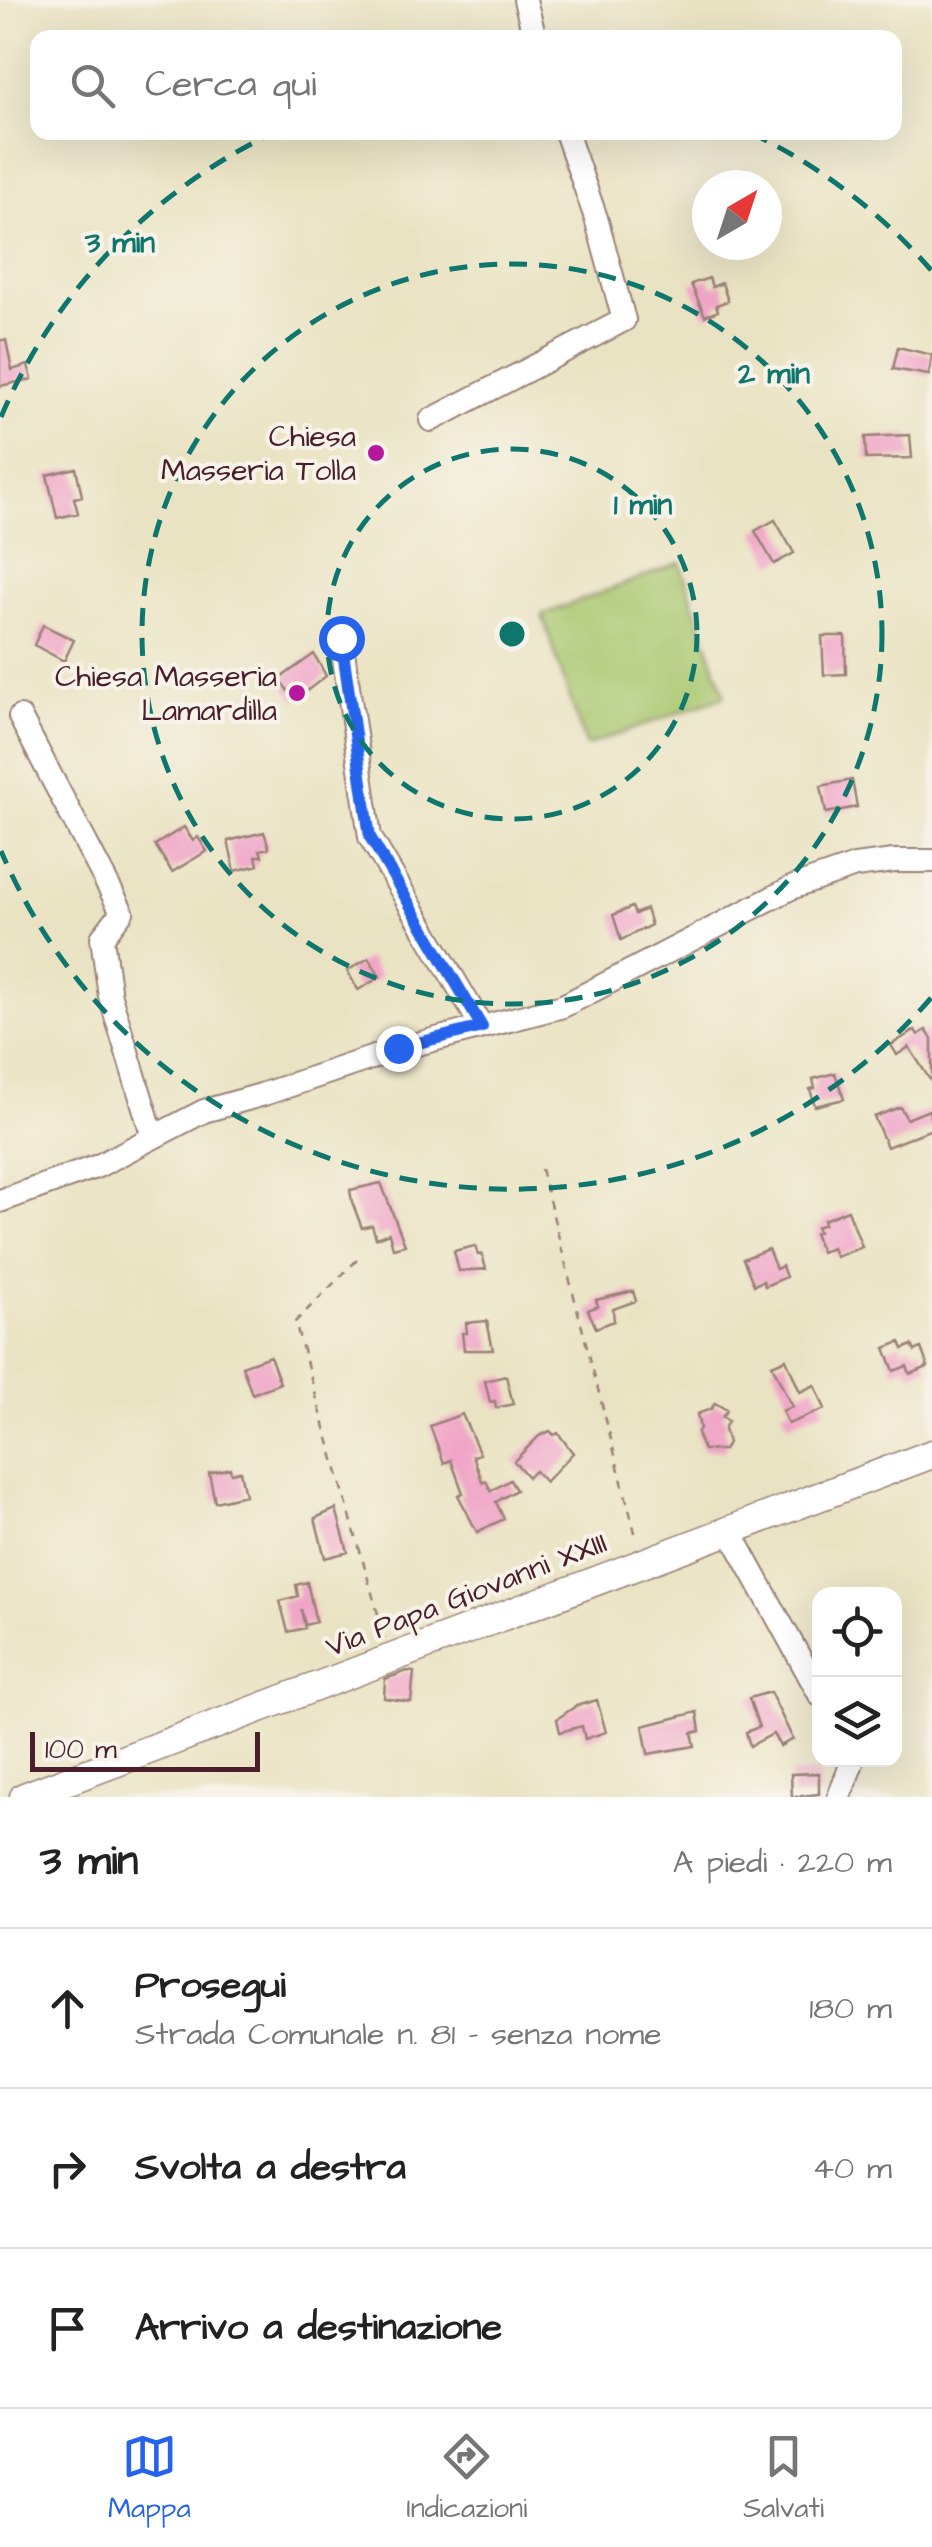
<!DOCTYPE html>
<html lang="it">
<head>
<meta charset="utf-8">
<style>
	:root { --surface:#fff; --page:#f2f2f2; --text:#222; --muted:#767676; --line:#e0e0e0; --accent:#2563eb }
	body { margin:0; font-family:"Architects Daughter",sans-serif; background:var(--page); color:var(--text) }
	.controls { position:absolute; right:30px; bottom:30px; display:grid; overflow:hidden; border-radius:20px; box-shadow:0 10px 40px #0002 }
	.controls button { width:90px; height:90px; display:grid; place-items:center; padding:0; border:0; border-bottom:2px solid var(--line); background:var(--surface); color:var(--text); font:50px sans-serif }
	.compass { position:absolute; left:692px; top:170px; width:90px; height:90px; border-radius:50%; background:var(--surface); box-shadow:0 10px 40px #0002; rotate:39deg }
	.scale { position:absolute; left:30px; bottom:25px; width:230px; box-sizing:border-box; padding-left:10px; border:5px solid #4a1f2b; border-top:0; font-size:28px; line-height:35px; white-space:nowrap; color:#4a1f2b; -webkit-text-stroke:8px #f7f3e8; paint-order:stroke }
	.stop { position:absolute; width:30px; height:30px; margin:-22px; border:8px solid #2563eb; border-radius:50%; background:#fff }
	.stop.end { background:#2563eb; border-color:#fff; box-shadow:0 2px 10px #0008 }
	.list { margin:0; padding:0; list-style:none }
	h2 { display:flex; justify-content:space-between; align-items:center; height:130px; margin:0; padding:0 40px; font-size:42px }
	h2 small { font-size:32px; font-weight:400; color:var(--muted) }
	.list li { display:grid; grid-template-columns:65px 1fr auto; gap:30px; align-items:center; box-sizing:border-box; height:160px; padding:0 40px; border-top:2px solid var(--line) }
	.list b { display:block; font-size:38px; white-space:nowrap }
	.list p { margin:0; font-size:32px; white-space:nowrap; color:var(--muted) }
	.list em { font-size:32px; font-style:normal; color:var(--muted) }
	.icon { flex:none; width:55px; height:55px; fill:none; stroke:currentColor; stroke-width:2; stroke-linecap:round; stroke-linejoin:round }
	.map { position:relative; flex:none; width:932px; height:1797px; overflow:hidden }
	.search { position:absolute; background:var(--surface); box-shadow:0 10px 40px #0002; left:30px; right:30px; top:30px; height:110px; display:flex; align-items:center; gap:25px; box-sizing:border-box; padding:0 35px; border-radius:20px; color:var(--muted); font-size:38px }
	.sheet { height:610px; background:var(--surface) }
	nav { display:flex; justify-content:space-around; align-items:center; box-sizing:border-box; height:140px; border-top:2px solid var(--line); background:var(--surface); font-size:28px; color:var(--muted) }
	nav a { display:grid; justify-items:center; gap:5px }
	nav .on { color:var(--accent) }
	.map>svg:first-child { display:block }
	.green { fill:#a9c86f; stroke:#7a744d; stroke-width:2.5 }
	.building { fill:#f0a5c7 }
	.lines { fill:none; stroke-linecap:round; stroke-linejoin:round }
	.minor-casing { stroke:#9a8177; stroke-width:26 }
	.major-casing { stroke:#9a8177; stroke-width:31 }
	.path { stroke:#9a8177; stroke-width:2.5; stroke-dasharray:8 8; stroke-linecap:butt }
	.minor { stroke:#fff; stroke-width:22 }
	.major { stroke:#fff; stroke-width:28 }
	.route { stroke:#2563eb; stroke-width:12 }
	.ring { fill:none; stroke:#0f766e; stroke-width:5; stroke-dasharray:18 12 }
	.poi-dot { fill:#b5179e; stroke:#f7f3e8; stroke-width:4 }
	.labels { text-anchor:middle; stroke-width:8; stroke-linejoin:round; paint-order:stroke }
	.poi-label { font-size:30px; fill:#4a1f2b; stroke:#f7f3e8; text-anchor:end }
	.street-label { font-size:30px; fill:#4a1f2b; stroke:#f7f3e8 }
	.centre { fill:#0f766e; stroke:#f7f3e8; stroke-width:5 }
	.ring-label { font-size:30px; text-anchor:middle; font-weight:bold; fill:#0f766e; stroke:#f7f3e8; stroke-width:8; stroke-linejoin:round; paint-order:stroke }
</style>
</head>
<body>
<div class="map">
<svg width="932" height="1797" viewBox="0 0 932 1797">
	<rect width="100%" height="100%" fill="#f7f3e8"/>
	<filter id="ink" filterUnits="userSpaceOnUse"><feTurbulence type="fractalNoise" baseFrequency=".01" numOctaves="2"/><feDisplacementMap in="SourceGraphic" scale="20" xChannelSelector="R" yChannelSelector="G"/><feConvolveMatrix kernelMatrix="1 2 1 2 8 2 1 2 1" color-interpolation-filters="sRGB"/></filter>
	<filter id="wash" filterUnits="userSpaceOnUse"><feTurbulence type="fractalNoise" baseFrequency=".0048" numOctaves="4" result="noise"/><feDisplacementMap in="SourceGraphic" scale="40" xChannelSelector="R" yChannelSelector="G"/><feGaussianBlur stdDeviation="2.25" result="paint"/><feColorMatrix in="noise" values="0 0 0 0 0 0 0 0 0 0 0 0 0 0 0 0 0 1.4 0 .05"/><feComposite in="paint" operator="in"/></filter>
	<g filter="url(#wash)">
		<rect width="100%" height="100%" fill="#eae3c3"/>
		<!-- green -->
		<path class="green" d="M680,563L725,696L586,746L542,615Z"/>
		<g id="blocks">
			<!-- building -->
			<path class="building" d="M709,278L712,287L722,283L728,301L716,305L718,311L705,316L691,284Z
				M0,340H6L12,370L28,365L32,379L0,386Z
				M898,347L932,355L929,375L893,369Z
				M910,435L912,458L866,459L865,437Z
				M76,468L82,496L74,498L78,513L57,518L47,475Z
				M775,520L794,553L774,564L755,531Z
				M43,625L74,640L64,661L34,645Z
				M822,636H845L846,674L824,675Z
				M314,654L326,676L295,700L279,679Z
				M852,780L857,807L826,813L821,786Z
				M184,827L193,841L198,837L207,851L172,872L155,845Z
				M264,832L269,848L260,850L262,856H256L258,865L235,871L228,841Z
				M632,907L635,914L646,909L651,925L621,940L613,915Z
				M369,958L380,977L358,990L347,971Z
				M915,1030L918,1035L926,1030L932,1039V1083L909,1047L897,1055L891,1045Z
				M835,1073L844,1099L815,1106L810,1089L815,1088L813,1079Z
				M900,1107L907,1119L929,1110L932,1129L887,1147L874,1117Z
				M381,1183L405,1245L393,1248L389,1233L376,1238L372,1225L362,1228L352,1202L350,1190Z
				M848,1210L862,1247L836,1257L832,1248L821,1252L814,1233L818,1232L816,1227L824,1224L823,1220Z
				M475,1246L478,1255L482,1254L486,1269L459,1271L454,1251Z
				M768,1249L776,1269L782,1266L786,1277L765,1286L763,1281L754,1285L743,1259Z
				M633,1291L636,1301L613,1309L614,1321L596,1328L588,1310L598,1306L596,1300Z
				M487,1321L493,1350H464L462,1333H467L466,1323Z
				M900,1342L903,1349L912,1345L915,1351L921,1348L928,1367L910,1374L907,1366L894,1371L885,1348Z
				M270,1356L280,1383L252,1394L242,1366Z
				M786,1359L800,1392L815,1385L825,1409L788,1424L782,1411L792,1407L772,1365Z
				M506,1376L513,1404L496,1408L495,1401L490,1402L485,1381Z
				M715,1403L727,1410L722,1417L728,1421L724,1429L728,1443L724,1450H703L697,1433L700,1428L697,1414L711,1409Z
				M462,1414L480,1454L473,1456L483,1483L486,1481L491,1491L510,1480L516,1490L496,1502L504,1519L477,1532L458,1495L463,1493L451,1460L444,1463L430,1426Z
				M550,1431L554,1435L558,1433L573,1453L545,1482L535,1471L528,1477L514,1461L539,1436Z
				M230,1468L231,1473L240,1471L245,1495L215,1502L209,1473Z
				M336,1509L348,1552L325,1558L315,1518Z
				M307,1582L316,1622L305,1625L301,1609L305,1628L288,1632L280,1601L298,1596L296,1585Z
				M407,1671L414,1672L411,1702L384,1698L385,1679Z
				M770,1692L793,1739L780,1746L773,1734L750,1746L746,1732L759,1727L749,1698Z
				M597,1700L606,1732L585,1739L582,1726L560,1732L557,1719L576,1706Z
				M697,1712L700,1731L692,1733L695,1746L648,1754L643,1726Z
				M819,1773V1794L792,1797L791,1774Z"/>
		</g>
	</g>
	<g filter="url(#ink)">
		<use href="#blocks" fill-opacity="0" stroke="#9a8177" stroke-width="2.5"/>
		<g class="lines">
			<!-- minor casing -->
			<g class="minor-casing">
				<path id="minor" d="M525,0L535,38
					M431,420L624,320L596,218L566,132
					M341,638L370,837L482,1027
					M20,717L122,912L102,938L110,996L153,1137
					M0,1201L98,1166L204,1111L261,1095L398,1049L563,1006L791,888L855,866L894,861H932
					M729,1529L820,1695
					M839,1797L853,1760"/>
			</g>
			<!-- major casing -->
			<g class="major-casing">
				<path id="major" d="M24,1797L932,1454"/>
			</g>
			<!-- path -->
			<path class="path" d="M541,1169L637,1540
				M357,1260L295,1322L385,1639"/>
			<!-- minor -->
			<use href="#minor" class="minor"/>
			<!-- major -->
			<use href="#major" class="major"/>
		</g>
	</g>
	<g class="lines" filter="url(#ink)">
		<!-- route -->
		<path class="route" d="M341,638L370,837L482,1027L398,1048"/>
	</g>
	<!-- distance rings -->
	<g class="ring">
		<circle cx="512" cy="634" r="185"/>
		<circle cx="512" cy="634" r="370"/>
		<path d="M931 998A555 555 0 0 1 1 851M1 417A555 555 0 0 1 273 133M751 133A555 555 0 0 1 931 270"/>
	</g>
	<!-- markers -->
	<g class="poi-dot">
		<circle cx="376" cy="453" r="10"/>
		<circle cx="297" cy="693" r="10"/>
	</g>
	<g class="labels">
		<!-- poi labels -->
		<g class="poi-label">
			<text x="356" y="446">Chiesa<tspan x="356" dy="34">Masseria Tolla</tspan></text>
			<text x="277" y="686">Chiesa Masseria<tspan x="277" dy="34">Lamardilla</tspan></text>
		</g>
		<!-- street labels -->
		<g class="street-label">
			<text transform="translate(466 1594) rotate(-21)" y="10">Via Papa Giovanni XXIII</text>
		</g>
	</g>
	<circle cx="512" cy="634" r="15" class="centre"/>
	<g class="ring-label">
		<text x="120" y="252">3 min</text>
		<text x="774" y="383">2 min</text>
		<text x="643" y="514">1 min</text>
	</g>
</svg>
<div class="controls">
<button><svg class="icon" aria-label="locate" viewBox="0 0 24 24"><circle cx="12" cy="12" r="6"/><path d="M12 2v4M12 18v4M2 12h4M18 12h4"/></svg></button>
<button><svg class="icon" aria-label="layers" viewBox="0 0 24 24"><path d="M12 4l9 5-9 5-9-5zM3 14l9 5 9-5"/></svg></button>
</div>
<svg class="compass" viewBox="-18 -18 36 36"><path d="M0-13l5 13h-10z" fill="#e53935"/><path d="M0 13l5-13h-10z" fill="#767676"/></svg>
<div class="scale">100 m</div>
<div class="stop" style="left:341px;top:638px"></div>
<div class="stop end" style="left:398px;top:1048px"></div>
<div class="search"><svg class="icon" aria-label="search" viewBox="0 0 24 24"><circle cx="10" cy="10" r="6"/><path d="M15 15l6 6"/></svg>Cerca qui</div>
</div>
<section class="sheet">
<h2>3 min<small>A piedi · 220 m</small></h2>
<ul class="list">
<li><svg class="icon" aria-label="ahead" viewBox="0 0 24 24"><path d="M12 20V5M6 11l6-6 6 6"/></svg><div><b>Prosegui</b><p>Strada Comunale n. 81 - senza nome</p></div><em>180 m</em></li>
<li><svg class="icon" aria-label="right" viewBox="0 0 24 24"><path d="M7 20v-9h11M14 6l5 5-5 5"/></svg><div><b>Svolta a destra</b></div><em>40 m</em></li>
<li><svg class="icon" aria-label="arrive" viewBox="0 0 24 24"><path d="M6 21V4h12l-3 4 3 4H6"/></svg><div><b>Arrivo a destinazione</b></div></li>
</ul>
</section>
<nav>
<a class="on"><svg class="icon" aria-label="map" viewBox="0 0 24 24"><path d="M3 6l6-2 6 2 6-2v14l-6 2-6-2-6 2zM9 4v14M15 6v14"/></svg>Mappa</a>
<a><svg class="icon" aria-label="directions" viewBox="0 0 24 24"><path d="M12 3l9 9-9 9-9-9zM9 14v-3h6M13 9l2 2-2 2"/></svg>Indicazioni</a>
<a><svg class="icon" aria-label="saved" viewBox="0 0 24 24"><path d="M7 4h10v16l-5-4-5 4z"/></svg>Salvati</a>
</nav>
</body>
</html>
